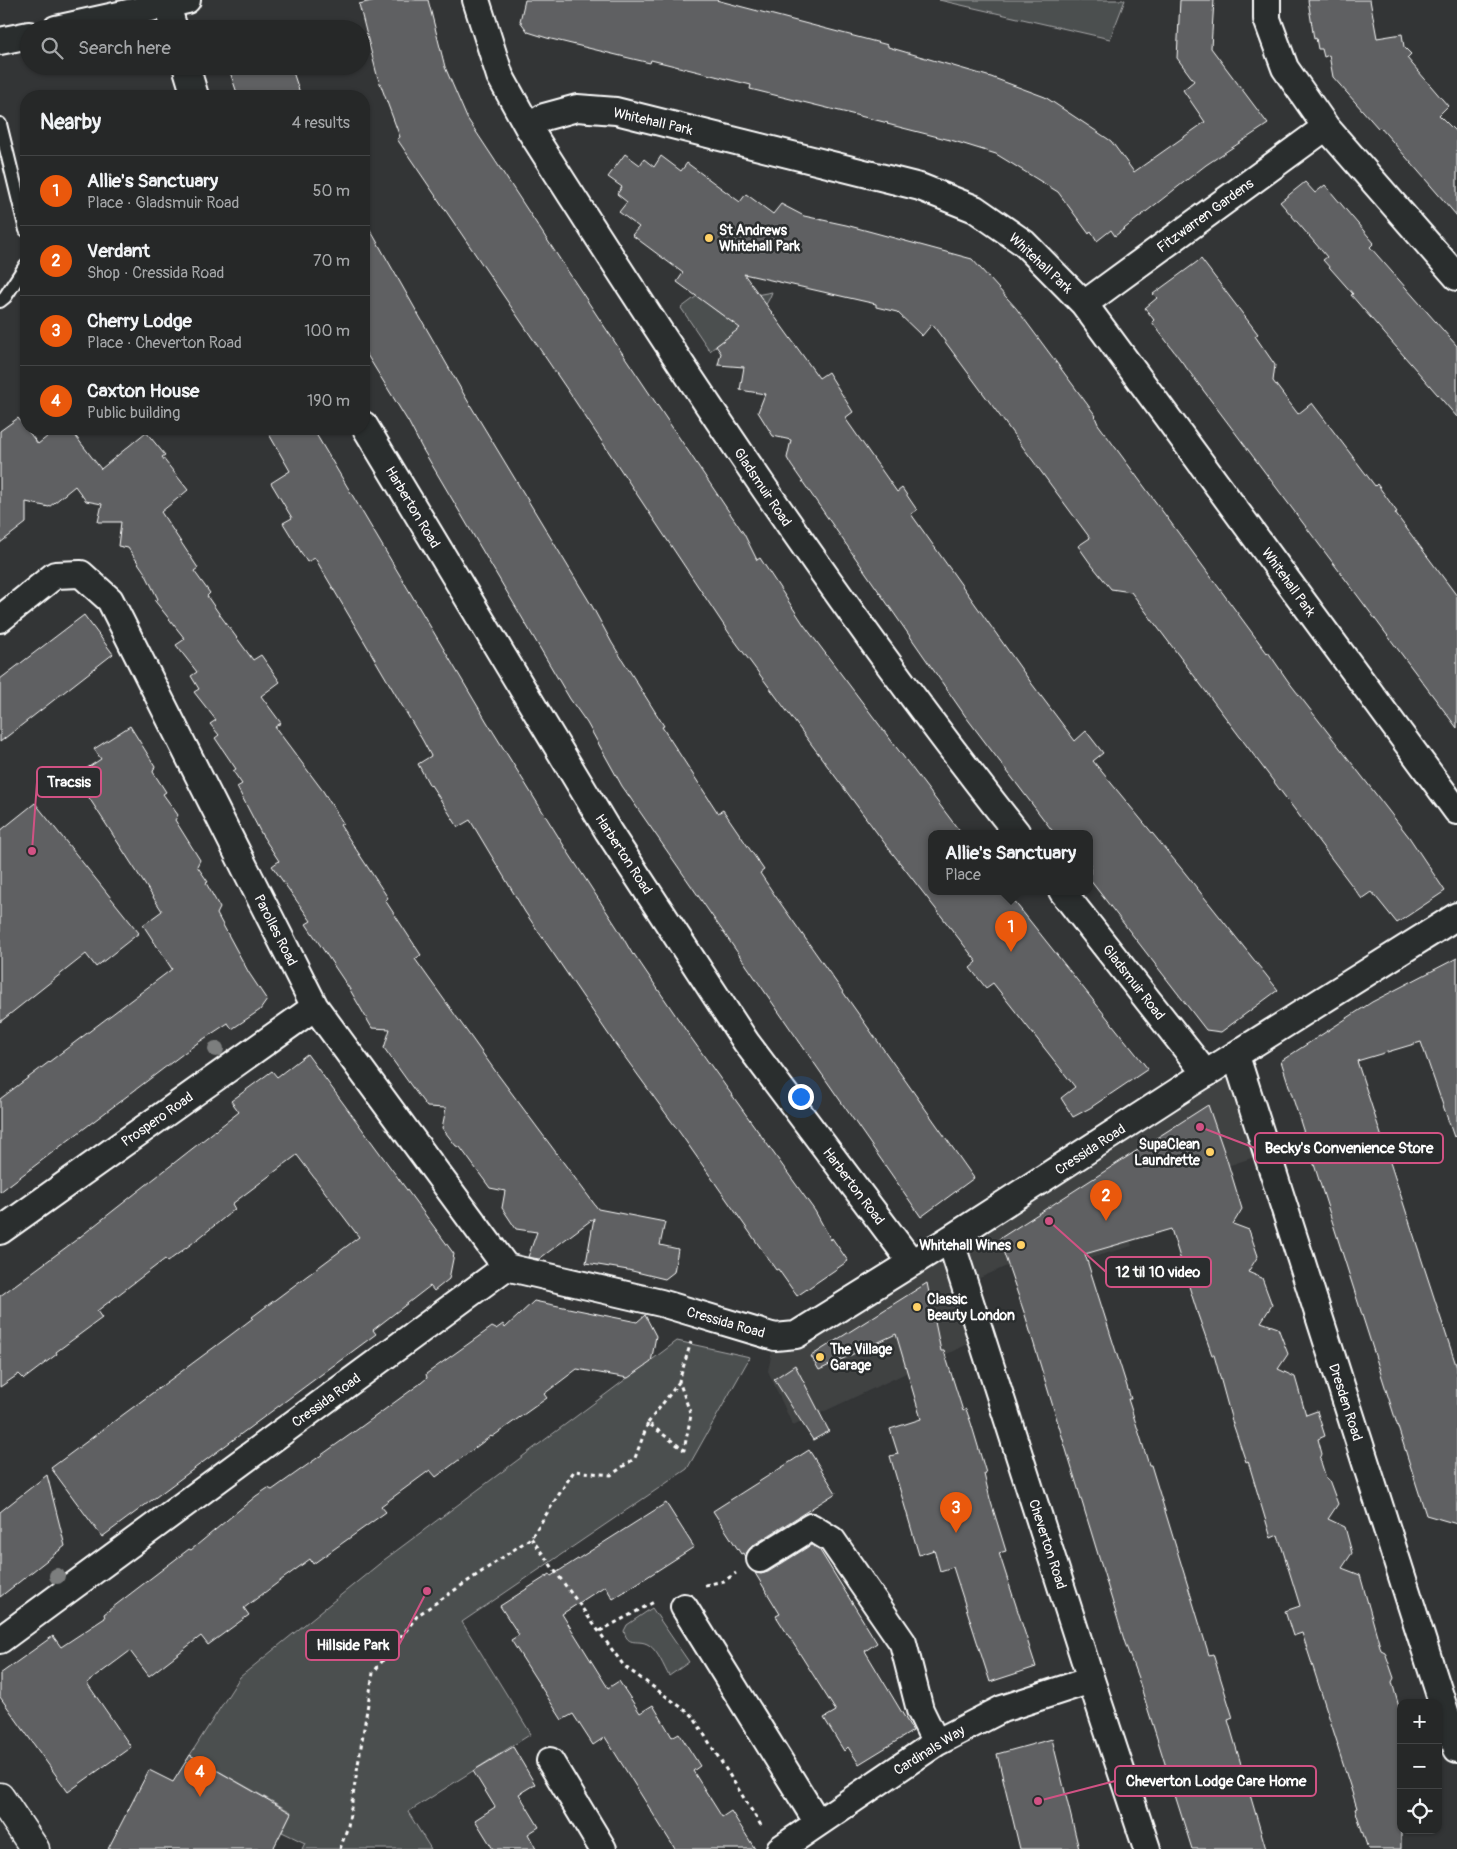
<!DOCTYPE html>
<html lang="en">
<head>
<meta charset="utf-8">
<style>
	:root { --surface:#262828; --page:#323434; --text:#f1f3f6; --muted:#a4a6a8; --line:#424445; --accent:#ea580c }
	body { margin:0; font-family:Pangolin,sans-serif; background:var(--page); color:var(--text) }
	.controls { position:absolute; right:15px; bottom:15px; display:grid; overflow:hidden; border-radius:10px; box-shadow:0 1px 4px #0004 }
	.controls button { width:45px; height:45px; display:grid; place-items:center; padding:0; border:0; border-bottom:1px solid var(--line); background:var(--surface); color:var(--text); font:25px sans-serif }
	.you { position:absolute; left:800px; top:1096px; width:18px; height:18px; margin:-12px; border:4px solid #fff; border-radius:50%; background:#1a73e8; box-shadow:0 0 0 8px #1a73e833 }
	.badge { display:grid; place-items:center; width:32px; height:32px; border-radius:50%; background:var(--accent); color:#fff; font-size:16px; font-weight:700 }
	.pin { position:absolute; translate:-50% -41px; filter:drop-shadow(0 1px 2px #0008) }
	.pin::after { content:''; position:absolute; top:26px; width:18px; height:15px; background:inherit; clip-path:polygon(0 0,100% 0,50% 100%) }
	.popup { position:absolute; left:928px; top:830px; width:165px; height:65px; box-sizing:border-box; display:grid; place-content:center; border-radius:10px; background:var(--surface); filter:drop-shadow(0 1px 4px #0005); font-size:16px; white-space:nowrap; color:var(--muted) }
	.popup b { font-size:19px; color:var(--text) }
	.popup::after { content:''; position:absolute; left:50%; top:100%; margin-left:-10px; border:10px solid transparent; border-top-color:var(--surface) }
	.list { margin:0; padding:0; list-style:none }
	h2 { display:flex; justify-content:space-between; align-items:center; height:65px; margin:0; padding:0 20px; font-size:21px }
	h2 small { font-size:16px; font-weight:400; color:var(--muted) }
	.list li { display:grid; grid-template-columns:32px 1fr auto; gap:15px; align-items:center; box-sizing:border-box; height:70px; padding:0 20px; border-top:1px solid var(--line) }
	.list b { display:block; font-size:19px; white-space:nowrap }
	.list p { margin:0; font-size:16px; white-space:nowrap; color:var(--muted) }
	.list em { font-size:16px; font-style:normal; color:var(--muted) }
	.icon { flex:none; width:28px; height:28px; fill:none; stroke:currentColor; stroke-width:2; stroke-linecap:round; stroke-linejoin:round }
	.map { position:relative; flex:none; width:1457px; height:1849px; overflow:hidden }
	.search { position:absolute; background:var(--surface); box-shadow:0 1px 4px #0004; left:20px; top:20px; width:350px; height:55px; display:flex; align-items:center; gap:12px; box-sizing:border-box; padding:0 18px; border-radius:28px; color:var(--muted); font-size:19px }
	.panel { position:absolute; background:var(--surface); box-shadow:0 1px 4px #0004; left:20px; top:90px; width:350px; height:345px; border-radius:20px }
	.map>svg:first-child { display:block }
	.built { fill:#404243 }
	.green { fill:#4c4f50; stroke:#a6a7a8 }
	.building { fill:#5f6162; stroke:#fff }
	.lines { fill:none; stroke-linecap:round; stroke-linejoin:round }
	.service-casing { stroke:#fff; stroke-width:16 }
	.minor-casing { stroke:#fff; stroke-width:30 }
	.tertiary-casing { stroke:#fff; stroke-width:31 }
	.path { stroke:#fff; stroke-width:3; stroke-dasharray:4 4; stroke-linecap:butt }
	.service { stroke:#2a2d2e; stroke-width:12 }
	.minor { stroke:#2a2d2e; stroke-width:26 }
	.tertiary { stroke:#2a2d2e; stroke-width:28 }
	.tree { fill:#7c7e7e }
	.poi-dot { fill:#ffd166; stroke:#2a2d2e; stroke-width:2 }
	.labels { text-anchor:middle; stroke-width:5; stroke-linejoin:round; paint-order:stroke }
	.street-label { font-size:14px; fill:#fff; stroke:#2a2d2e }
	.poi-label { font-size:14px; font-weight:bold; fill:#fff; stroke:#2a2d2e; text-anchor:start }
	.leader { fill:none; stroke:#d15284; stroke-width:2 }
	.callout-dot { fill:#d15284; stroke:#2a2d2e; stroke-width:2 }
	.callout { fill:#2a2d2e; stroke:#d15284; stroke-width:2 }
	.callout-label { font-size:15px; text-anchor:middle; font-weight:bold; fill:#fff }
</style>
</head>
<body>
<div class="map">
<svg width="1457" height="1849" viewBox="0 0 1457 1849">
	<rect width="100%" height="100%" fill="#333536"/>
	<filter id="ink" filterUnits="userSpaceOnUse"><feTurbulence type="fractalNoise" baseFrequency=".02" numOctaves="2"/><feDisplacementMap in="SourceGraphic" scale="10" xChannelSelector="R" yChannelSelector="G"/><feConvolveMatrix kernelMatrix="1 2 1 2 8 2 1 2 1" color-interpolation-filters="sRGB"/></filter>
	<g filter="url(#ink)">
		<!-- built -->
		<path class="built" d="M1236,1056L1266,1153L1121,1202L1132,1246L1090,1258L1087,1249L1052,1253L1007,1266L968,1283L983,1337L793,1426L768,1371L775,1337Z"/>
		<!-- green -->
		<path class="green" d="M939,0H1125L1110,39Z
			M748,289L756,295L772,292C763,320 730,333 710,351L681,308L697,296L726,318Z
			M677,1341L750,1357L687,1469L462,1622L531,1734L408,1812L431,1849H302L305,1843L282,1832L291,1812L190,1755L240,1677L384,1560Z
			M652,1608L689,1662L669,1676C664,1667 658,1651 649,1645C638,1638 628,1648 624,1631L627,1625Z"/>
		<!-- building -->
		<path class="building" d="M376,0H428L445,67L467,118L598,317L744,534L757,560L760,558L804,625L961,833H932V891H1006L1148,1069L1090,1108L1073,1117L1061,1098L1075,1087L993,983L986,988L970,968L977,962L883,841L729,633L573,398L397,139L400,137L377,75L359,4Z
			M525,0H716L888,45V47L991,77L1045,97L1111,141L1134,172L1205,122L1183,90L1194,81L1177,58L1180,0H1214L1211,48L1268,124L1206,165L1115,236L1111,230L1097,241L1091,231L1089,234L1058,192L996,154L954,141L887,124L888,123L750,89L751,85L651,60L650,63L629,58L547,38L528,32L520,21Z
			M1308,0H1370L1377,38L1402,34L1404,47L1411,54L1407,58L1448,106L1439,115L1457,133V216L1380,127L1378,128L1333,77L1329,55L1324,57L1322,49H1318L1316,38L1314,39Z
			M228,66H291L301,96H238Z
			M625,154L640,165L644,159L654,167L661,156L681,171L687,163L740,202L746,194L773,214L781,204L804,216L846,225L972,259L1016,308L1096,416L1095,417L1098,424L1115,447L1267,653L1268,652L1288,681L1409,837L1445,891L1397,923L1372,892L1362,899L1131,592L1111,589L1090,563L1078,546L1090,538L932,324L922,336L897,312L876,307V304L744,274L819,378L828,372L853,412L845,418L897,492L902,488L917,510L911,514L1032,684L1075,741L1086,731L1103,753L1093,761L1185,873L1278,990L1221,1032L1206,1030L1090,880V833H1054L966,717L791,465L787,458L791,440L773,436L758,412L765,394L740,390L744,367L718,365L721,353L716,346L740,328L677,282L683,273L632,235L639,227L619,212L627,202L617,194L622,187L608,177Z
			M1305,182L1315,193L1325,185L1374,243L1370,247L1457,346V417L1351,295L1353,294L1323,260L1327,257L1280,202Z
			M364,219L466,398L592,606L612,643L664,726L662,727L679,753L718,813L723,810L764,870L760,873L774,894L974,1178L921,1217L622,786L587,723L570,699L422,448L409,423L364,350Z
			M1201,259L1258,334L1255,336L1275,365L1273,381L1298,414L1312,403L1375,486L1377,484L1397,512L1395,513L1457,596V728L1152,322L1154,320L1145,308L1157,298L1153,294Z
			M18,418L38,444L57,429H70L101,469L146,432L165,455L162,457L188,490L161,512L198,568L194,571L210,593L207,596L220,615L253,660L261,655L280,682L261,696L281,723L275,727L323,791L343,823L340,825L388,898L385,900L421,955L415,959L496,1072L598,1209L665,1222L660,1245L678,1249L674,1272L665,1279L628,1270L586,1263L594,1218L539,1259L528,1257L537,1232L516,1229L502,1208L505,1191L490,1188L460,1147L456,1146L442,1128L446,1108L427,1107L412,1087L384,1048L390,1029L372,1028L349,988L306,924L311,921L272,866L279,861L262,835L237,787L242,784L233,771L236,769L215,738L219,735L210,724L216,720L194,692L199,689L191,676L197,672L176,645L185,639L155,601L158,599L145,573L128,548L118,546L121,522H98L102,504L86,501L75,486L49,507L26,502V523L0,543V431Z
			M266,429H313L487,722L566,849L618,929L633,955L634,954L689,1035L815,1211L831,1240L832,1238L848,1261L797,1296L778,1269L776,1270L680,1133L611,1038L525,912L470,820L458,827L431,785L430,786L418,764L431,756L423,741L315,558L307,562L283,523L292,518L271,483L290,471Z
			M84,615L113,654L0,742V679Z
			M130,726L155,766L153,772L166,792L163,794L178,815L175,820L200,860L197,866L208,882L206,883L220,908L217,914L249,973L267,1000L260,1010L232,1029L228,1023L196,1044L0,1192V1099L172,969L143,925L162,911L75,776L101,759L94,749Z
			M35,803L139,933L96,967L86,954L0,1022V831Z
			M1457,958V1136L1454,1137L1421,1042L1357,1061L1457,1368V1524L1426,1515L1281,1061L1372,1002Z
			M307,1054L454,1254L449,1279L434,1291L430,1286L373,1330L376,1334L102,1537L51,1468L228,1337L253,1318L252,1317L359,1237L297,1155L232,1204L235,1209L194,1242L167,1262L165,1259L97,1311L102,1318L56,1352L57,1354L24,1379L19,1374L0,1387V1296L76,1240L239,1112L231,1101L272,1071L277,1077Z
			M1208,1105L1227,1160L1242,1209L1233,1224L1249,1230L1258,1256L1248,1272L1262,1278L1272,1305L1261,1322L1278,1328L1288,1354L1278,1369L1295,1377L1306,1415L1317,1411L1325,1436L1318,1439L1322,1454L1320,1459L1326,1478L1329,1480L1338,1504L1328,1519L1345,1527L1352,1553L1342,1568L1360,1575L1381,1650L1385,1652L1394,1678L1392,1682L1399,1707L1401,1708V1849H1368L1355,1809L1357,1808L1337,1745H1338L1302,1633L1293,1636L1285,1611L1300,1606L1278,1535L1271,1538L1248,1461L1246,1462L1232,1421L1214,1355H1212L1198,1315L1171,1229L1085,1254L1131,1399H1128L1140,1436L1149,1465H1151L1209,1655L1213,1654L1233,1718L1228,1720L1266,1849H1192L1138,1678L1125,1643L1026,1318L999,1239Z
			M927,1283L941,1351H944L963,1411L966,1409L971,1423L986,1473L984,1474L990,1499L1006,1551L999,1553L1036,1667L990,1682L953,1567L940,1571L934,1550L919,1555L890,1456L898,1454L890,1429L921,1419L896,1334L819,1370L811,1356Z
			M534,1301L637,1322L645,1315L656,1336L651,1362L628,1378L577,1369L544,1394L547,1398L492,1437L491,1436L436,1477L430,1470L381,1506L386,1512L313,1564L310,1559L284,1578L244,1608L249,1615L208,1645L201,1636L149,1676L130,1651L87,1683L131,1747L68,1792L0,1697V1674L53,1636L61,1647L105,1618L104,1614L189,1549L191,1550L256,1496L268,1488L272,1490L279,1485L354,1432L421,1383L427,1378L426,1374L492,1327L496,1329L503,1324L505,1328Z
			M795,1365L829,1431L813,1440L774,1379Z
			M809,1450L836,1493L752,1546L747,1552L745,1557L743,1553L741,1554L713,1511Z
			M47,1475L65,1546L0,1597V1512Z
			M666,1503L694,1547L613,1599L605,1586L562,1614L608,1688L619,1681L640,1713L653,1705L672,1737L679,1733L700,1766L693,1771L722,1817L731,1811L755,1849H675L605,1737L593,1745L573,1714L562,1720L511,1640L519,1635L500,1606L550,1574L551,1576Z
			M811,1545L819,1549L877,1643L865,1651L913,1731L859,1764L848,1747L844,1751L824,1718L836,1711L776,1616L780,1614L755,1573L761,1574L768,1572Z
			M1052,1739L1079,1849H1020L997,1754Z
			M513,1747L535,1784L519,1794L539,1827L528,1834L536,1849H493L475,1820L495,1807L473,1771Z
			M190,1755L291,1813L273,1849H108L149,1770L173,1782Z"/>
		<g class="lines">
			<!-- service casing -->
			<g class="service-casing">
				<path id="service" d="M0,124L26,230
					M0,301L5,297L26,265"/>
			</g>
			<!-- minor casing -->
			<g class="minor-casing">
				<path id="minor" d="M476,0L500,76L528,127L544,117L577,108L616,111L920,187L975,209L1024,243L1084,304L1457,811
					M1267,0V19L1285,68L1326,127L1457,277
					M167,5L174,29
					M56,29L187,0
					M0,41L29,35
					M186,66L195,96
					M528,127C681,369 839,608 1017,833
					M1084,304L1326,127
					M364,425L608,831L746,1042L912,1263
					M0,619L55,575L81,574L110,600L315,1007L506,1267
					M1062,891L1206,1074
					M1236,1056L1457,1749
					M0,1231L315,1007
					M950,1239L1091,1680L1147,1849
					M760,1559L811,1527L832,1540L903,1643L920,1710L936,1743
					M684,1607L818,1823
					M0,1640L506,1267L661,1303L775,1337L796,1335L950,1239L1194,1081L1457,916
					M550,1761L603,1849
					M780,1849L936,1743L1002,1709L1091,1680"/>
			</g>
			<!-- tertiary casing -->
			<g class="tertiary-casing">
				<path id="tertiary" d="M0,1797L35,1849"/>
			</g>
			<!-- path -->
			<path class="path" d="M648,1423L679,1382
				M531,1538L624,1666L692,1715L762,1827
				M705,1585L724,1581L736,1573
				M600,1631L654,1602
				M340,1849L348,1826L373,1673L418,1615L531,1538L574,1471L611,1475L635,1458L648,1423L684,1450L691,1415L679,1381L691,1342"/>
			<!-- service -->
			<use href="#service" class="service"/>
			<!-- minor -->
			<use href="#minor" class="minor"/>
			<!-- tertiary -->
			<use href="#tertiary" class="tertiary"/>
		</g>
		<!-- trees -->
		<g class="tree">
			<circle cx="216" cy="1049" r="8"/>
			<circle cx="57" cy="1576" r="8"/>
		</g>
	</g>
	<!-- markers -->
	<g class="poi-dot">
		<circle cx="709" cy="238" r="5"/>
		<circle cx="1210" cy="1152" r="5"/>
		<circle cx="1021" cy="1245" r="5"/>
		<circle cx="917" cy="1307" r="5"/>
		<circle cx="820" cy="1357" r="5"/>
	</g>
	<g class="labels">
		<!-- street labels -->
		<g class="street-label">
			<text transform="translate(653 121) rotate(13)" y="5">Whitehall Park</text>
			<text transform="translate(1205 215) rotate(-36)" y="5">Fitzwarren Gardens</text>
			<text transform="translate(1041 263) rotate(43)" y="5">Whitehall Park</text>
			<text transform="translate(763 487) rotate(56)" y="5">Gladsmuir Road</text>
			<text transform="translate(413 507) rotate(59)" y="5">Harberton Road</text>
			<text transform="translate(1289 582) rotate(54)" y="5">Whitehall Park</text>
			<text transform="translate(624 854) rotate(57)" y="5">Harberton Road</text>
			<text transform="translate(276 930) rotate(63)" y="5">Parolles Road</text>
			<text transform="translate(1134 982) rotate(52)" y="5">Gladsmuir Road</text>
			<text transform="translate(157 1119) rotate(-35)" y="5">Prospero Road</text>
			<text transform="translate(1090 1149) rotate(-33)" y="5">Cressida Road</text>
			<text transform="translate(854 1186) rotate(53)" y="5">Harberton Road</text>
			<text transform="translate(726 1322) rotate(16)" y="5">Cressida Road</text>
			<text transform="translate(326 1400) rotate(-36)" y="5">Cressida Road</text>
			<text transform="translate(1346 1402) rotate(72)" y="5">Dresden Road</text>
			<text transform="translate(1048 1544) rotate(72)" y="5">Cheverton Road</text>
			<text transform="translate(929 1750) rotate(-32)" y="5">Cardinals Way</text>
		</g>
		<!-- poi labels -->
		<g class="poi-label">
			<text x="719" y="235">St Andrews<tspan x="719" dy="16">Whitehall Park</tspan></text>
			<text x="1200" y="1149" text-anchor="end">SupaClean<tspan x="1200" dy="16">Laundrette</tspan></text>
			<text x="1011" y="1250" text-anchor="end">Whitehall Wines</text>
			<text x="927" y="1304">Classic<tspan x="927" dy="16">Beauty London</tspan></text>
			<text x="830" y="1354">The Village<tspan x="830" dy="16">Garage</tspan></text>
		</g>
	</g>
	<!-- callouts -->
	<path class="leader" d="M32 851L37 782M1200 1127L1255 1148M1049 1221L1106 1272M427 1591L399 1645M1038 1801L1115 1781"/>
	<g class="callout-dot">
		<circle cx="32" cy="851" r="5"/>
		<circle cx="1200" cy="1127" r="5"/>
		<circle cx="1049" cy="1221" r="5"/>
		<circle cx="427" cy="1591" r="5"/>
		<circle cx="1038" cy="1801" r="5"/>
	</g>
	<g class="callout">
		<rect x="37" y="767" width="64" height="30" rx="5"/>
		<rect x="1255" y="1133" width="188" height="30" rx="5"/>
		<rect x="1106" y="1257" width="105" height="30" rx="5"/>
		<rect x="306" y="1630" width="93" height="30" rx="5"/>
		<rect x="1115" y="1766" width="201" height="30" rx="5"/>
	</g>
	<g class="callout-label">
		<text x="69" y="787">Tracsis</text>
		<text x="1349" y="1153">Becky's Convenience Store</text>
		<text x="1158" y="1277">12 til 10 video</text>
		<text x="353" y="1650">Hillside Park</text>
		<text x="1216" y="1786">Cheverton Lodge Care Home</text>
	</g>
</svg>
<div class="controls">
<button>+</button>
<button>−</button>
<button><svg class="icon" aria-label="locate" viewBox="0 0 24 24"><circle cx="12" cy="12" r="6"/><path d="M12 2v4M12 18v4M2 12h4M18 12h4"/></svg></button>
</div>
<div class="you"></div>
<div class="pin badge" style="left:1011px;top:952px">1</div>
<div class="popup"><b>Allie's Sanctuary</b>Place</div>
<div class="pin badge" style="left:1106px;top:1221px">2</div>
<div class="pin badge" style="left:956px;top:1533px">3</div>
<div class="pin badge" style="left:200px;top:1797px">4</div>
<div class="search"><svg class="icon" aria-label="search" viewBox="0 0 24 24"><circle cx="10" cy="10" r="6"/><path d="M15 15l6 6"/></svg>Search here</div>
<section class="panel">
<h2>Nearby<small>4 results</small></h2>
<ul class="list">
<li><span class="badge">1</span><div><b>Allie's Sanctuary</b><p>Place · Gladsmuir Road</p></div><em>50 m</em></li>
<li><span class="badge">2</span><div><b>Verdant</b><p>Shop · Cressida Road</p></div><em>70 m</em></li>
<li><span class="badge">3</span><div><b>Cherry Lodge</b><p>Place · Cheverton Road</p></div><em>100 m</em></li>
<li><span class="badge">4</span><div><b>Caxton House</b><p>Public building</p></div><em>190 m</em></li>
</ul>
</section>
</div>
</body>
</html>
